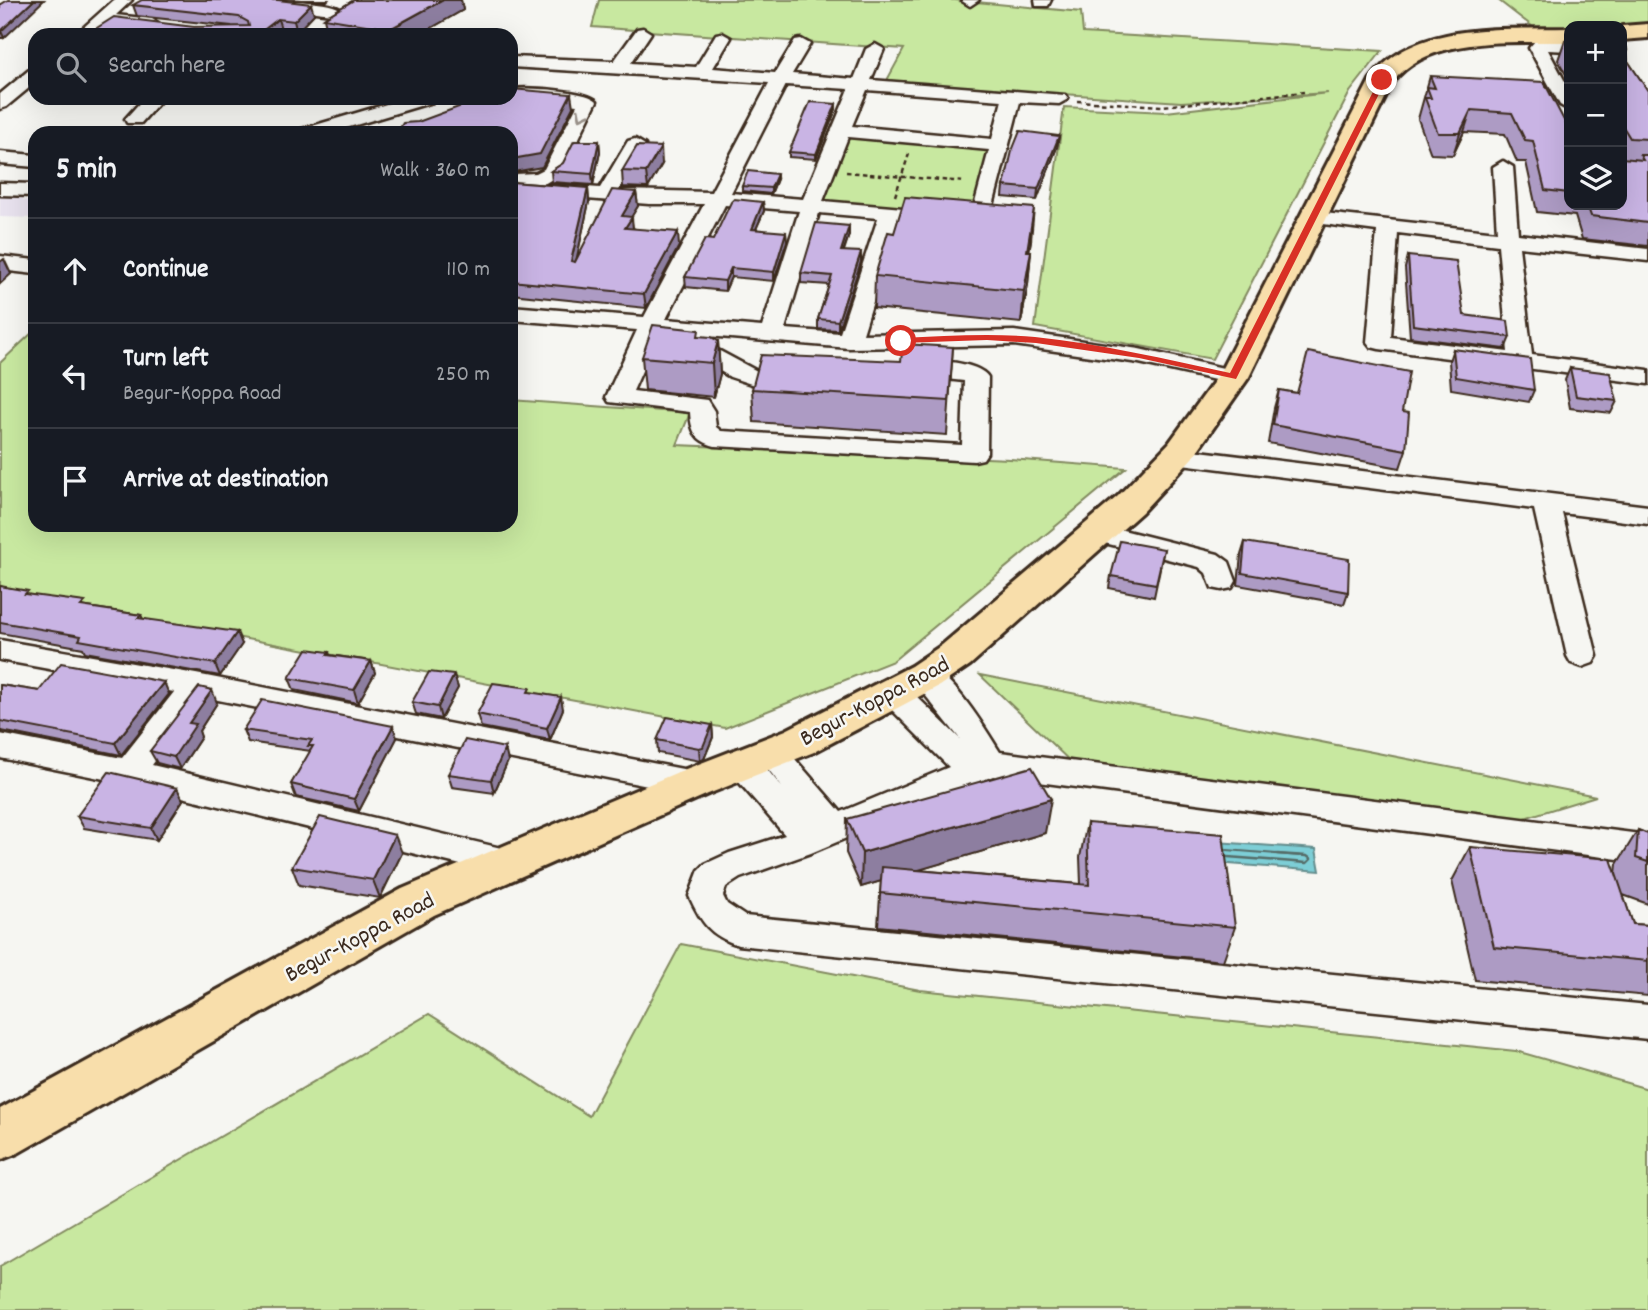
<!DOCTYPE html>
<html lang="en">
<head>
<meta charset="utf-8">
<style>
	:root { --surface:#171b24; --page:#20242c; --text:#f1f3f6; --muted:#9ea1a6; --line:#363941 }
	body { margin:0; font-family:Dekko,sans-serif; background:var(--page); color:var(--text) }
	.controls { position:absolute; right:21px; top:21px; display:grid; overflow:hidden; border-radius:14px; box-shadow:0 7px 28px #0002 }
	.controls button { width:63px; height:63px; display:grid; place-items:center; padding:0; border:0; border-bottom:2px solid var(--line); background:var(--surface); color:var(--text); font:35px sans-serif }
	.stop { position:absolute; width:21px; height:21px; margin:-16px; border:5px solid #d93025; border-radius:50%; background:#fff }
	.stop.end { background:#d93025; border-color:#fff; box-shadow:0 2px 7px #0008 }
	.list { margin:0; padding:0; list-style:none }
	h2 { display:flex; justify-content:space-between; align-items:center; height:91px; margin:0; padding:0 28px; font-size:30px }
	h2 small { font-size:23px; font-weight:400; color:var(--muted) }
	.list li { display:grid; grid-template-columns:46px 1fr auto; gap:21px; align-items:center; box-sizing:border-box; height:105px; padding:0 28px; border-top:2px solid var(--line) }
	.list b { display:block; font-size:26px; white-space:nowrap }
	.list p { margin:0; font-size:23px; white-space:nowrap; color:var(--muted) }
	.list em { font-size:23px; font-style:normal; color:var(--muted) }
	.icon { flex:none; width:38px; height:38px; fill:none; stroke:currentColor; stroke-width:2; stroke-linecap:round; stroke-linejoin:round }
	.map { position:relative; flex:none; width:1648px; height:1310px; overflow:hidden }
	.search { position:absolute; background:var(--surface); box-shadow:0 7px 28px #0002; left:28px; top:28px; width:490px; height:77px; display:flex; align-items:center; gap:18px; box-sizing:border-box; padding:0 24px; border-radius:21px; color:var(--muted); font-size:26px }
	.panel { position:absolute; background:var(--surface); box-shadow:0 7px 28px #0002; left:28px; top:126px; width:490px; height:406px; border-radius:21px }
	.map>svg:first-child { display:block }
	.built { fill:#e8e2ee }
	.green { fill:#c8e8a0; stroke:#82895f; stroke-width:2 }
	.water { fill:#7dced6; stroke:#638c8c; stroke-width:2 }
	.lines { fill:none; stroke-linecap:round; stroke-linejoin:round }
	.shore-far1 { stroke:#556c68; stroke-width:2 }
	.shore { stroke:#556c68; stroke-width:2.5 }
	.minor-casing { stroke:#3b2a1e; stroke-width:5 }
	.major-casing { stroke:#3b2a1e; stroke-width:6 }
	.path { stroke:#3b2a1e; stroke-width:2.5; stroke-dasharray:4.5 3.5; stroke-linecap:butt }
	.minor { fill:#f6f6f2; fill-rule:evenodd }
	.major { fill:#f8deab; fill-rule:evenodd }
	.wall { fill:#ad9bc4; stroke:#3b2a1e; stroke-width:2 }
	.shaded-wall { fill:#8d7ea0; stroke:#3b2a1e; stroke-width:2 }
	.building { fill:#c9b4e4; stroke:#3b2a1e; stroke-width:2 }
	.oneway { stroke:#989088 }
	.route { fill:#d93025 }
	.labels { text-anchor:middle; stroke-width:5; stroke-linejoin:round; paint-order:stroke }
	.street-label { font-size:24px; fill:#3b2a1e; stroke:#f6f6f2 }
</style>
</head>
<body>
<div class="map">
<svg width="1648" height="1310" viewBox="0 0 1648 1310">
	<rect width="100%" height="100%" fill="#f6f6f2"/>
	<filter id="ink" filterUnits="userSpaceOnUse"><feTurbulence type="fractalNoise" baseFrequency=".0143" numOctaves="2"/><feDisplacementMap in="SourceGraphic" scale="14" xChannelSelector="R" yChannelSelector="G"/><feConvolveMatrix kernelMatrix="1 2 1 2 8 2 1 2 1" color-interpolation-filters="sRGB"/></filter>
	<g filter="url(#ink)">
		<!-- built -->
		<path class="built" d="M0,189L32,190L22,200L35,201V218L0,217Z"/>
		<!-- green -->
		<path class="green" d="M599,0H955L1081,12L1083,33L1382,51L1350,92L1212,359L1035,327L1064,107L1166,112L1328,93L1181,102L886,82L904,49L592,27Z
			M1498,0H1648V25L1537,30Z
			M832,126L1005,140L986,225L799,208Z
			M35,330V525H511V400L690,413L677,445L1010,459L1126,468L893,661L725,728L0,593V363Z
			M980,675L1596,796L1498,826L1098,788Z
			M681,944L920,990L1516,1051L1648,1089V1310H0V1266L429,1014L589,1116Z"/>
		<!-- water -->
		<path class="water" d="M1202,841L1316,849L1320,871L1204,862Z"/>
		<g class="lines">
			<!-- shore-far1 -->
			<path class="shore-far1" d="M1227,850L1300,856"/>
			<!-- shore -->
			<path class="shore" d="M1228,857L1307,863L1311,859L1307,856L1277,854"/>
			<!-- minor casing -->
			<g class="minor-casing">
				<path id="minor" d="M114,0H132L116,15L152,19L160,24L152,29L106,24L93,35H75Z
					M249,0C269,0 327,0 340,9L332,14L257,5Z
					M979,0L970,6L962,1L963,0Z
					M1035,0H1051L1048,6H1036Z
					M643,28L651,33L631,63L696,67L716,34L722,33L731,38L713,68L775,73L795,40L801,39L810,44L792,74L854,79L866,49L875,44L884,49L871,80L1065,95L1068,99L1059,104L1020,102L988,225L981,227L898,220L863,334L1014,331L1139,349L1241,372L1245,377L1241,382L1233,384L1139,363L1014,345L849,348L660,332L655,341L716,349L757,371L804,375L807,380L804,385H754L730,377L702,360L649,355L633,391L707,400L714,411L716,427L721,431L962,445L964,381L910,375L902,373L898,368L902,363C920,358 977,360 988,377L987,453L983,459L974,461L715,446C695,441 691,430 690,412L609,402L606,397L637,330L511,320V306L644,317L704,204H649L511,193V181L516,174L536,173L544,169L577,105L505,98H511V89C527,87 587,90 597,101L562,173L544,184L600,188L628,141L635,139L645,145L619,190L711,192L769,83L511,67V57L614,61L637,29ZM786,85L849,89L803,199L731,193ZM867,90L1002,100L992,139L852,126ZM848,137L989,150L972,214L823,201ZM725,205L799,211L762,327L666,319ZM819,213L878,218L840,333L785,329Z
					M1541,40L1569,41V51L1548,50L1569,89V110L1560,105L1529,48L1535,41Z
					M35,69V83L6,107L0,109V94L29,70Z
					M144,98H163L141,123H127L125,119Z
					M407,98H436L433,102L329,133H299L302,129Z
					M0,152L35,155V167L0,164Z
					M1503,161L1513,167L1518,234L1648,249V261L1519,247L1532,355L1648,370V384L1379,349L1371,347L1367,342L1377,231L1308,222L1305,218L1308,214L1315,212L1497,232L1493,167ZM1398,233L1498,245L1508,352L1391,337Z
					M0,183L35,184V196L0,195Z
					M0,256L35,260V274L0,270Z
					M1175,448L1648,506V524L1562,513L1597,656L1593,663L1582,667L1571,663L1567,656L1534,509L1166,462L1162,456L1166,450Z
					M1099,524L1218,554L1229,562L1236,581L1232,588L1222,590L1212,588L1206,573L1199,567L1089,539L1085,533L1089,527Z
					M0,640L196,674L693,771L704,774L709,783L704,792L693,795L203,697L152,765L518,852L523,862L518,872L506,876L129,784L0,758V734L122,758L174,692L0,660Z
					M925,665C952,673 985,728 1000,752L1648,835V863L993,776L811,853L740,878L726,887L723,896L727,904L745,916L1648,1005V1039L738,945C709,935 701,922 689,896L699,870L705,864L729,853L785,835L731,773L726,764L731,755C756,747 766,770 782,787L755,752L760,744L771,740L782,744L841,812L949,767L884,702L880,694L884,686L895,683L906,686L960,739L910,676L914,668Z"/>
			</g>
			<!-- major casing -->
			<g class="major-casing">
				<path id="major" d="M1648,24V38L1622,40V26Z
					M1569,28V42C1515,43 1429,34 1393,82L1249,377L1193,457L1142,512L970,665L939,686L814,752L708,794L434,915L18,1153L0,1160V1109L402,889L678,772L786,730L911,666L942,645L1118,496L1169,443L1218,376L1370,80C1412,20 1505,30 1569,28Z"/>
			</g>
			<!-- path -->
			<path class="path" d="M1077,101L1163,106L1304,92
				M846,172L965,182
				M895,196L909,154"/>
			<!-- minor -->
			<use href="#minor" class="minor"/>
			<!-- major -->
			<use href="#major" class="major"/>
		</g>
		<!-- wall -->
		<path class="wall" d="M303,0H328L326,2Z
			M354,0H461L463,10L419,35H328L324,18Z
			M0,5L4,38H0Z
			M133,5L314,14L297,32L281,29L274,35H93L92,31L232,26L137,16Z
			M1565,40H1569V80L1558,60Z
			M1622,43L1628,61L1648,91V246L1582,239L1575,216L1537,212L1526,162H1517L1505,134L1464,132L1453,155L1431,154L1418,119L1430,76L1569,130V205H1622Z
			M836,104V109L816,159L789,157V152Z
			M1059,136L1057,147L1037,200L1003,197L1004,186Z
			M599,141L600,152L593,185L552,182L551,171Z
			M662,164L648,188L623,187L622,171Z
			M777,179L771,194L742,191V186Z
			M511,182L588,188L589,202L577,257L636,192L638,206L631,217L633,228L679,246L646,308L511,294Z
			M763,202L764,211L756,229L787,241L774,281L731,277L725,291L686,287L685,277L713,240Z
			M849,226V235L844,251L861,262L838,330L818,329V319L829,285L801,283V273Z
			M1031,240L1029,251H1031L1028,284L1021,323L874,308L875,276Z
			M1408,256L1464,315L1510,337L1505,349L1410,337L1405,268Z
			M718,341L720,374L714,397L645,390L642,357Z
			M953,347L947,435L754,422L752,389L901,361Z
			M1453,349L1534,390L1529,402L1451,389L1449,361Z
			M1570,368L1617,401L1611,413L1570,408L1565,380Z
			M1279,390L1402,412L1406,450L1400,468L1268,443L1274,408Z
			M1245,542L1348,592L1344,604L1238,585L1241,555Z
			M1164,549L1154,597L1109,588L1111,576Z
			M0,586L30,595L87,607L141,615L143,619L242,644L220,676L85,652L83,648L0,633Z
			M329,652L330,655L371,661L375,673L358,703L294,690L289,678Z
			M454,675L458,688L441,719L416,714L412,702Z
			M0,685L39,691L169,694L121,755L1,731L0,733Z
			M531,693L563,709L550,740L481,727L477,714Z
			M217,703L199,731L201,737L180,769L157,763L150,751Z
			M712,725L713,737L704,759L700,761L658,753L657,740Z
			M243,730L397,738L359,811L296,797L291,784L311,751L248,742Z
			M508,761L494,793L452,787L448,774Z
			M183,800L157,840L84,828L77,816Z
			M847,819L1045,833L918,870L1081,884L1080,857L1087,823L1235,927L1223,961L878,926L881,881L861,887L846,853Z
			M1638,830L1648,834V904L1623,895L1633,924L1648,925V996L1475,980L1452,881L1470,847L1616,874L1617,864Z
			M402,853L380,898L299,885L292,867Z"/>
		<!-- shaded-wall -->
		<path class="shaded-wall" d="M34,0H44L4,38L1,31Z
			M443,0H461L463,10L419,35H391L390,29Z
			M311,4L314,14L297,32L294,21Z
			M278,19L281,29L274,35H257Z
			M571,94L573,107L542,167L514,172L511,177V160Z
			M836,104V109L816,159V154Z
			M1471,110L1464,132L1453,155L1460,133Z
			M1059,136L1057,147L1037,200L1038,189Z
			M599,141L600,152L593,185L592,174Z
			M661,147L662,164L648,188L646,172Z
			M777,174V179L771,194V188Z
			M588,188L589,202L573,275L571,261Z
			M636,192L638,206L624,229L622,216Z
			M763,202L764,211L752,238V229Z
			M1034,208L1031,240L1024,283L1027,251Z
			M632,217L633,230L625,228Z
			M849,226V235L840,260L841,251Z
			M678,232L679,246L646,308L644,294Z
			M786,232L787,241L774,281V272Z
			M1031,251L1028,284L1021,323L1024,291Z
			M861,252V262L838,330V321Z
			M4,259L11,274L0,284V262Z
			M731,268V277L725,291V281Z
			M718,341L720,374L714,397L712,363Z
			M237,632L242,644L220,676L215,664Z
			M371,661L375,673L358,703L354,690Z
			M454,675L458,688L441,719L438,707Z
			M164,682L169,694L121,755L115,743Z
			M212,690L217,703L199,731L201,737L180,769L174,757L189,723Z
			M561,697L563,709L550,740L547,728Z
			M712,725L713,737L704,759L700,761L699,748Z
			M393,726L397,738L359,811L354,799Z
			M505,748L508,761L494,793L491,780Z
			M177,788L183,800L157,840L151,828Z
			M1051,799L1045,833L861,887L862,853Z
			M395,835L402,853L380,898L373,880Z"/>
		<!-- building -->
		<path class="building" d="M8,0H34L1,31H0V5Z
			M142,0H278L311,4L294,21L278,19L257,35H105L108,33L92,31L114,17L194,27L249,26L248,22L239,17L133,5Z
			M354,0H443L390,29L324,18Z
			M1622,43H1624L1627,48L1628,61L1648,91V139L1630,138L1622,125Z
			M1430,76L1544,82L1569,130V193L1545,190L1533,141L1525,140L1512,113L1471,110L1460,133H1438L1425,98H1431L1427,87L1435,88Z
			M511,89L571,94L540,154L512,159L511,160V133H397L403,123L418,122L483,98H511Z
			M810,102L836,104L816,154L789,152Z
			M1020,131L1059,136L1038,189L1004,186L1012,151Z
			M574,141H599L592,174L551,171L563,163Z
			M637,146L661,147L646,172L622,171Z
			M1640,155H1648V223L1591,216L1587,205H1622V158L1643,160Z
			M748,171L777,174L771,188L742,186Z
			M511,182L588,188L571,261L575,262L612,190L636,192L622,216L632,217L625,228L678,232L644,294L511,281Z
			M905,197L1034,208L1027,251H1031L1024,291L875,276L888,232L894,233Z
			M734,199L763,202L752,229L786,232L774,272L731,268L725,281L685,277L705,239L713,240L731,202Z
			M816,223L849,226L841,251L861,252L838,321L818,319L832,276L801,273Z
			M1408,256L1456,261L1464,315L1508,321L1510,337L1413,325Z
			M653,325L699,330L698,336L711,337L718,341L712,363L642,357Z
			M903,344L953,347L949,401L752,389L761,355L901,361Z
			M1453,349L1530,359L1534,390L1456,377Z
			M1308,352L1409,372L1402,412L1409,413L1406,450L1273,425L1279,390L1297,393Z
			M1570,368L1610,373L1617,401L1576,396Z
			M1120,541L1164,549L1156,584L1111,576Z
			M1245,542L1349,559L1348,592L1242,573Z
			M0,586L28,591L25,594L85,602L81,606L141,615L138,618L237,632L215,664L79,640L81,636L0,622Z
			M307,649L329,652L327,655L371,661L354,690L289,678Z
			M61,663L164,682L115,743L0,721V685L39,691Z
			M429,672L454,675L438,707L412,702Z
			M493,683L530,688L528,692L561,697L547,728L477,714Z
			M199,687L212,690L189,723L196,724L174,757L150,751Z
			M262,700L393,726L354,799L291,784L313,746H308L312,740L243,730Z
			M667,717L712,725L703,747L699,748L657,740Z
			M465,740L505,748L491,780L448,774Z
			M1032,767L1051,799L862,853L847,819Z
			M109,772L177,788L151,828L77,816Z
			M320,817L395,835L373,880L292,867Z
			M1087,823L1223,834L1235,927L880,893L882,867L1089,885Z
			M1638,830L1648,834V862L1636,858Z
			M1470,847L1611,859L1633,924L1648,925V961L1494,947Z"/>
		<!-- one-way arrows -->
		<defs><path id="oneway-chevron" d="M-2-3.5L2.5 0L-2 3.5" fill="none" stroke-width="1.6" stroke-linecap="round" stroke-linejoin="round" transform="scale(1.75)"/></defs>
		<use class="oneway" href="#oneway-chevron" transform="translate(582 115) rotate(117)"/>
	</g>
	<!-- route -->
	<path class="route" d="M1382,78L1386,80L1236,379L1139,358L1036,343L987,340L901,343L897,341L901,338C946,336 990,333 1035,337C1101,344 1166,359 1230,373L1379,80Z"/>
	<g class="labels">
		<!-- street labels -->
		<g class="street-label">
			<text transform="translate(874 700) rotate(-28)" y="8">Begur-Koppa Road</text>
			<text transform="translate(359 936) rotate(-28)" y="8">Begur-Koppa Road</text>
		</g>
	</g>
</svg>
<div class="controls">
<button>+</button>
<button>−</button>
<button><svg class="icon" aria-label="layers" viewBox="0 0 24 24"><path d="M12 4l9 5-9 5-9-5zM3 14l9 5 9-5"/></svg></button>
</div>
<div class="stop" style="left:901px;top:341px"></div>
<div class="stop end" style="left:1382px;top:80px"></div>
<div class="search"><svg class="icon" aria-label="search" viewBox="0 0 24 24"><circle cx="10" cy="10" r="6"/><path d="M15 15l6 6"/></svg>Search here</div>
<section class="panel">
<h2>5 min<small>Walk · 360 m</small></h2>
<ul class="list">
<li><svg class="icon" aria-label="ahead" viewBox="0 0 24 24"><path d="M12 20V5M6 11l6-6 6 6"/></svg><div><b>Continue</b></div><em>110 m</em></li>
<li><svg class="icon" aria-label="left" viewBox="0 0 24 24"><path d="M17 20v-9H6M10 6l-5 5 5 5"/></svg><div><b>Turn left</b><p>Begur-Koppa Road</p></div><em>250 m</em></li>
<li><svg class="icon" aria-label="arrive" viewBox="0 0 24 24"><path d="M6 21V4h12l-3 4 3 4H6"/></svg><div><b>Arrive at destination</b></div></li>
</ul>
</section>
</div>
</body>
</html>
